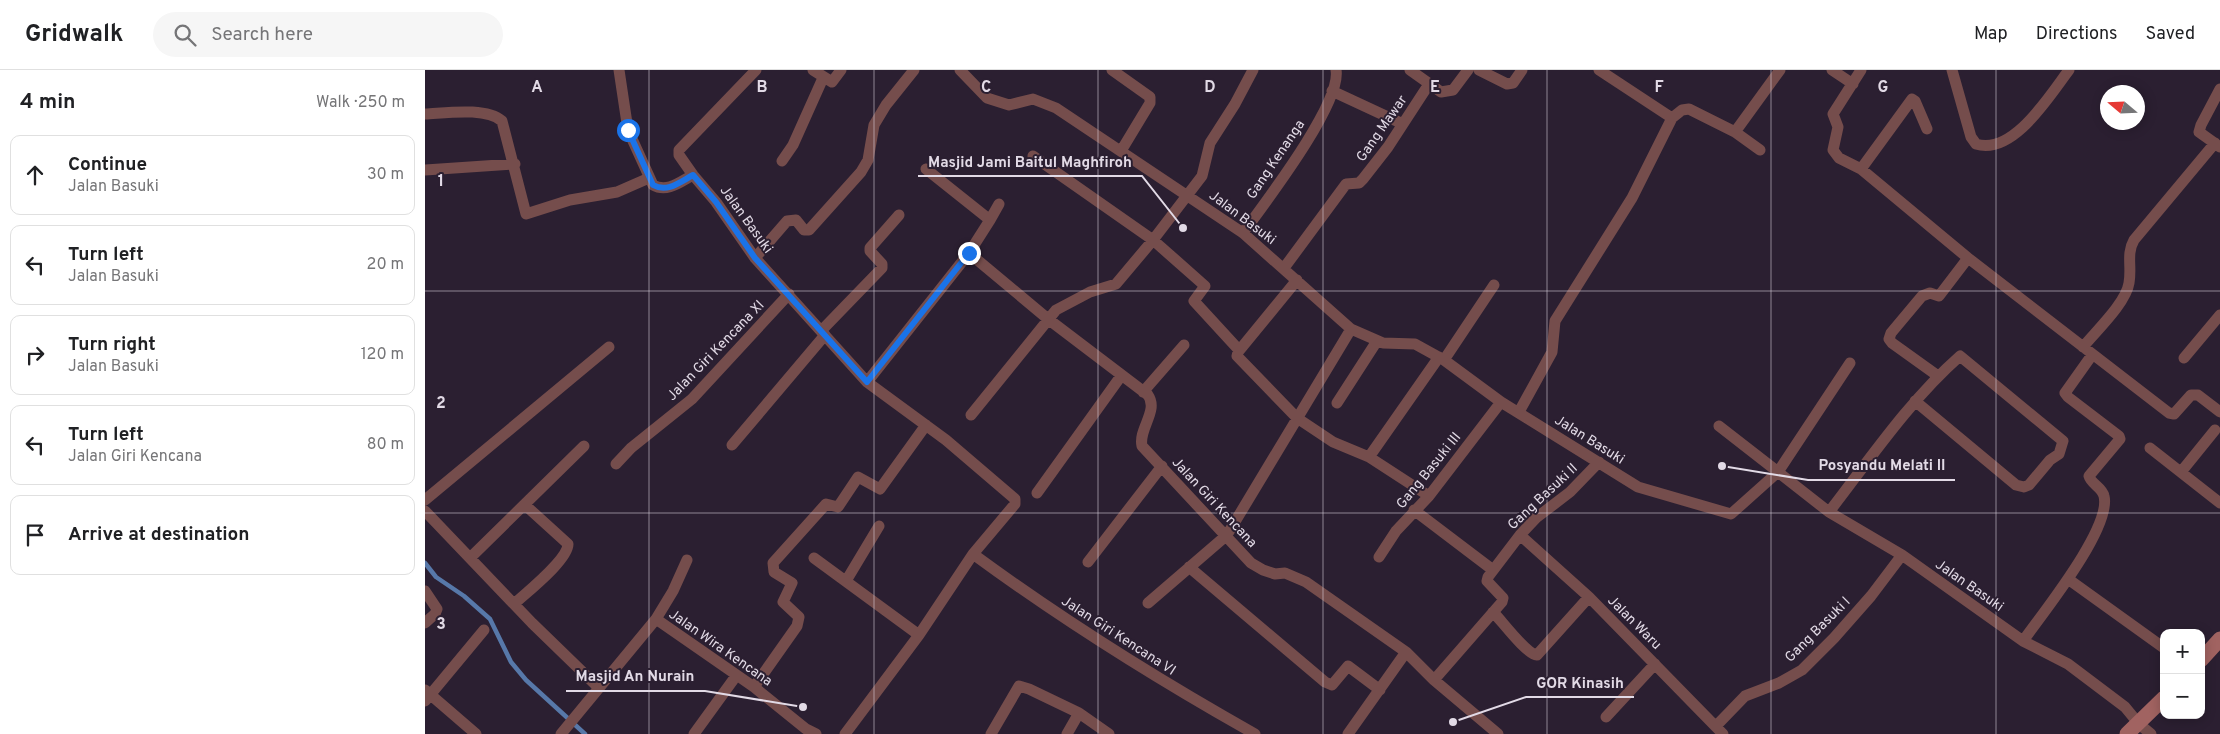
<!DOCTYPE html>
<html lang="en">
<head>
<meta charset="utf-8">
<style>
	:root { --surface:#fff; --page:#f6f6f6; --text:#202124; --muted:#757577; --line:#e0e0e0 }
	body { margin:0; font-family:Overpass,sans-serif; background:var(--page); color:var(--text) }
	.controls { position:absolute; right:15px; bottom:15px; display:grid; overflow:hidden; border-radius:10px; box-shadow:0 2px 12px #0003 }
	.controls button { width:45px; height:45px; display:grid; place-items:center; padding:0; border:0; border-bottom:1px solid var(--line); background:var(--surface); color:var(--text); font:25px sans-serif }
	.compass { position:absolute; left:1675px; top:15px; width:45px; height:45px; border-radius:50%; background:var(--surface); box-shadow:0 2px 12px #0003; rotate:289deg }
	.stop { position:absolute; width:15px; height:15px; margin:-11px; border:4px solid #1a73e8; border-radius:50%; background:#fff }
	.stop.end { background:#1a73e8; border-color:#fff; box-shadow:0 1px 5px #0008 }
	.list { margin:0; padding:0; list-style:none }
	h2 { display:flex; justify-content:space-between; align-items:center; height:65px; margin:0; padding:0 20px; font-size:21px }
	h2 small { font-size:16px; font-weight:400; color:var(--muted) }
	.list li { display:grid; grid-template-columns:32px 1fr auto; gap:15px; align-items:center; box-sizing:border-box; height:80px; margin:0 10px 10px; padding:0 10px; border:1px solid var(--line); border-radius:10px }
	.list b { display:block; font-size:19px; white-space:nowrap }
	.list p { margin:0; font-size:16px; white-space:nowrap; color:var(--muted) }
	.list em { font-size:16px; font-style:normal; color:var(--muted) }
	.icon { flex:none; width:28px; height:28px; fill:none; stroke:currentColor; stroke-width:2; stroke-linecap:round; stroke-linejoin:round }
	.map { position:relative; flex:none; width:1795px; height:664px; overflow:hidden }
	header { display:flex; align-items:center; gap:30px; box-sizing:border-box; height:70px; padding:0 25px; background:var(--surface); border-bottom:1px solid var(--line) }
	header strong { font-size:24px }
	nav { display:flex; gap:28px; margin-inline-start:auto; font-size:18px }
	.search { width:350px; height:45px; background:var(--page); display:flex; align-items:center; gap:12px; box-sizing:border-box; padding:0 18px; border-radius:28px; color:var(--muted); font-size:19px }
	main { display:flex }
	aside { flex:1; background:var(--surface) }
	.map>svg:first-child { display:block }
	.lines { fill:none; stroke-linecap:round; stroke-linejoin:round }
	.stream { stroke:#5778a9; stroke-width:4.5 }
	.street { stroke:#754d4c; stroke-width:11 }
	.secondary { stroke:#a16361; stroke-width:15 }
	.route { stroke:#1a73e8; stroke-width:6 }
	.grid { fill:none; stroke:#e2dae6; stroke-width:1; stroke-opacity:0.55 }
	.labels { text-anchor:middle; stroke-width:4; stroke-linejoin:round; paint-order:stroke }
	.street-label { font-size:14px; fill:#e2dae6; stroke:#2b1f31 }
	.grid-label { font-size:16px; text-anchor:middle; font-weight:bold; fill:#e2dae6; stroke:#2b1f31; stroke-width:4; stroke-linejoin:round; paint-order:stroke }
	.leader { fill:none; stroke:#e2dae6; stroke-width:2 }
	.callout-dot { fill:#e2dae6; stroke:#2b1f31; stroke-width:2 }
	.callout-label { font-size:15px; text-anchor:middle; font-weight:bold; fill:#e2dae6; stroke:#2b1f31; stroke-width:4; stroke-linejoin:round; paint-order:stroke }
</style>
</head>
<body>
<header>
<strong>Gridwalk</strong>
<div class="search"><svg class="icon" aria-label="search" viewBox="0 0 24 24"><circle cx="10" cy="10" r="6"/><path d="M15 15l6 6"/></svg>Search here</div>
<nav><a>Map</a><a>Directions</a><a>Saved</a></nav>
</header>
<main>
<aside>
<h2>4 min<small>Walk · 250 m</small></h2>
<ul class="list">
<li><svg class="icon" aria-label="ahead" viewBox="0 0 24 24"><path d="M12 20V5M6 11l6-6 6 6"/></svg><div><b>Continue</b><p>Jalan Basuki</p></div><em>30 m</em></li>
<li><svg class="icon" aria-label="left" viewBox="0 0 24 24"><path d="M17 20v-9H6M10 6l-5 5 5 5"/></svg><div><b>Turn left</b><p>Jalan Basuki</p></div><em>20 m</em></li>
<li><svg class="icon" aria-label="right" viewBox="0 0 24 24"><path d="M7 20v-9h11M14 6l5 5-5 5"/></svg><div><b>Turn right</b><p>Jalan Basuki</p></div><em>120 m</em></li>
<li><svg class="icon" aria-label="left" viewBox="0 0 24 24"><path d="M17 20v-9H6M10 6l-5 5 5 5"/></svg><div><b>Turn left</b><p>Jalan Giri Kencana</p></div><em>80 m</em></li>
<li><svg class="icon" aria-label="arrive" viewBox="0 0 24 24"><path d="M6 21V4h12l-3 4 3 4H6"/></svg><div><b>Arrive at destination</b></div></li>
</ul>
</aside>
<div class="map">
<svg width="1795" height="664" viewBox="0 0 1795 664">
	<rect width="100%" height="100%" fill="#2b1f31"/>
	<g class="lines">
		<!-- stream -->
		<path class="stream" d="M0,493L11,507L39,526L65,549L86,592L101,610L160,664"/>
		<!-- street -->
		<path class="street" d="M194,0L203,60L228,115C242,123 255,112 268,105L291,132L330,188L442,312L521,370L590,429V434L548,484L494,565L420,664
			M388,0L407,12L416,0
			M535,0L562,28L584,35L608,29L631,38L818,163L926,259L958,273L990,274L1019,290L1076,332L1213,417L1306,444L1353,402L1404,442L1477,485L1598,571L1643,594L1700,637L1714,654L1726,664
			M687,0L725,27V33L696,81
			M985,0L1016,22L1028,20L1043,0
			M1054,0L1082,14L1088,13L1097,0
			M1174,0L1247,48L1257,40L1264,39L1310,62L1335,80
			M1407,0L1428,14
			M1436,0L1408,44L1413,57L1408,80L1414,88L1436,99L1543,188L1744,343L1749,344L1766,325H1773L1795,342
			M1527,0L1546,67L1551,74C1588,86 1625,25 1644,0
			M1795,19L1776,55L1774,62L1795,77
			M907,21L978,54
			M0,44C21,43 61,37 77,51L101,144L145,130L192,122L224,108
			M1310,62L1355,0
			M608,86L728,170L780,216L769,231L814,280
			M357,91L368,75L398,8
			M501,99L565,150L544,183
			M1436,99L1487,29L1490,31L1502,59
			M0,100L90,94
			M268,105L254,85V80L331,0
			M565,150L574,134
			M818,163C839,134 917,33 911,0
			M330,188L362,151L371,150L379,160H384L436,102L443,90L449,55L461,35L489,0
			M859,198L921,114L934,113L938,109L963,77L1004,14
			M872,210L813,282L812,286L872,348L908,372L944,387L1004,426
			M396,261L457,198V194L445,181V178L474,145
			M1658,277C1671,261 1701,233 1704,213C1707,197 1701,184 1709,170L1790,73
			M1759,288L1795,245
			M1019,290L1069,215
			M1513,306L1467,273L1464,269L1466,263L1497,226L1505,223L1514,226L1543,188
			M442,312L544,183L623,249L723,325C734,341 713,359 717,376L826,493L838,500L850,504L860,503L881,512L981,582L1009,610L1073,664
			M718,322L759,275
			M912,333L952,271
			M1094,342L1127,282L1130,251L1207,128L1247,48
			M546,345L631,240L665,222L691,214L728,170L777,106L785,73L810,34L828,0
			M1294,356L1353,402L1425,293
			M307,375L400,265
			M1725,378L1795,433
			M944,387L1014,287
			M191,394L206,378L267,329L364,224
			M1756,402L1790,360
			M612,423L696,306
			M0,430L184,277
			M989,440L1068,500
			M0,441L107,553L174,618
			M1404,442C1445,389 1484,331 1535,286L1638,371L1634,384L1625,390L1604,415L1599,417L1591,415L1490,331
			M1095,465L1164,527L1298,664
			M548,484C638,550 732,609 830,664
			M46,487L159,376
			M954,487L971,461L1004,426L1076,332
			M389,488L494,565
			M663,492L737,396
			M764,497L900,612L907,615L923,596L955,620
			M1643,509L1739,578
			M421,511L454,456
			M0,521L12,539L10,544L0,553
			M723,533L802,465L926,259
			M89,534C102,522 143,490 143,474L100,435
			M1068,542C1077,551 1101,584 1112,585L1164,527
			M231,549L248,521L262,490
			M1598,571C1617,544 1687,458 1679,426C1677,417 1666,414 1664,406L1695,369L1694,366L1643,327L1640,323L1667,285
			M1009,610L1077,532L1078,528L1062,511L1063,507L1095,465L1111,448L1145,422L1174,392
			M329,617L372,556L374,547L358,532L367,513L349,502L348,493L401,434L413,437L433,407L455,419L501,355
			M0,620L51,664
			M0,631L59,560
			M1181,647L1230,594
			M1291,656L1320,626L1354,613L1377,600L1409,568L1446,526L1477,485
			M136,664L231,549L329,617L381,659L391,664
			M269,664L311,606
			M566,664L594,616L604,619L654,643
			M642,664L654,643L684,664
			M923,664L981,582"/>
		<!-- secondary -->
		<path class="secondary" d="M1776,590L1795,569
			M1702,664L1739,628"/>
	</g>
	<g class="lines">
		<!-- route -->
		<path class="route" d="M203,60L228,115C242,123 255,112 268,105L291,132L330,188L442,312L544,183"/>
	</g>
	<!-- grid -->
	<path class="grid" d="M224,0V664M449,0V664M673,0V664M898,0V664M1122,0V664M1346,0V664M1571,0V664M0,221H1795M0,443H1795"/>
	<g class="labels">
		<!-- street labels -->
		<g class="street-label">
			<text transform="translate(956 58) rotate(-55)" y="5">Gang Mawar</text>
			<text transform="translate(850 89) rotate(-56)" y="5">Gang Kenanga</text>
			<text transform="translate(818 147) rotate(37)" y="5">Jalan Basuki</text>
			<text transform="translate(322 149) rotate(54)" y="5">Jalan Basuki</text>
			<text transform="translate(290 280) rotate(-46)" y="5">Jalan Giri Kencana XI</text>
			<text transform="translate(1165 369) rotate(32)" y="5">Jalan Basuki</text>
			<text transform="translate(1003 400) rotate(-51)" y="5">Gang Basuki III</text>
			<text transform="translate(1117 426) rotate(-43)" y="5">Gang Basuki II</text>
			<text transform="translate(790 432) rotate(47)" y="5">Jalan Giri Kencana</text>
			<text transform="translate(1545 515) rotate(35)" y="5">Jalan Basuki</text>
			<text transform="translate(1210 552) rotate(45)" y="5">Jalan Waru</text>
			<text transform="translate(1392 559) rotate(-45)" y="5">Gang Basuki I</text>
			<text transform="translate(694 565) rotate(33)" y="5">Jalan Giri Kencana VI</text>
			<text transform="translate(296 577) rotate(35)" y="5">Jalan Wira Kencana</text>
		</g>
	</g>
	<g class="grid-label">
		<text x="112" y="22">A</text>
		<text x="337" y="22">B</text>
		<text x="561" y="22">C</text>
		<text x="785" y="22">D</text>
		<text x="1010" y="22">E</text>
		<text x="1234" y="22">F</text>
		<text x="1458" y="22">G</text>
		<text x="16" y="116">1</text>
		<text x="16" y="338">2</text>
		<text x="16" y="559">3</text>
	</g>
	<!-- callouts -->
	<path class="leader" d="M758 158L717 106H493M1297 396L1383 410H1530M378 637L280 621H141M1028 652L1101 627H1209"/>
	<g class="callout-dot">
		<circle cx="758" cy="158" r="5"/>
		<circle cx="1297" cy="396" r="5"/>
		<circle cx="378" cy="637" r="5"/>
		<circle cx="1028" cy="652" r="5"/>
	</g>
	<g class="callout-label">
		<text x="605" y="97">Masjid Jami Baitul Maghfiroh</text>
		<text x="1457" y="400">Posyandu Melati II</text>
		<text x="210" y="611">Masjid An Nurain</text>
		<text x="1155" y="618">GOR Kinasih</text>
	</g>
</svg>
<div class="controls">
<button>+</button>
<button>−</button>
</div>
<svg class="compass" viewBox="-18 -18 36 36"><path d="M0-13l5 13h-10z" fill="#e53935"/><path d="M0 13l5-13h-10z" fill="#757577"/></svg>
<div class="stop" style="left:203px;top:60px"></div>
<div class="stop end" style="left:544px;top:183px"></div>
</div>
</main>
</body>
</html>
